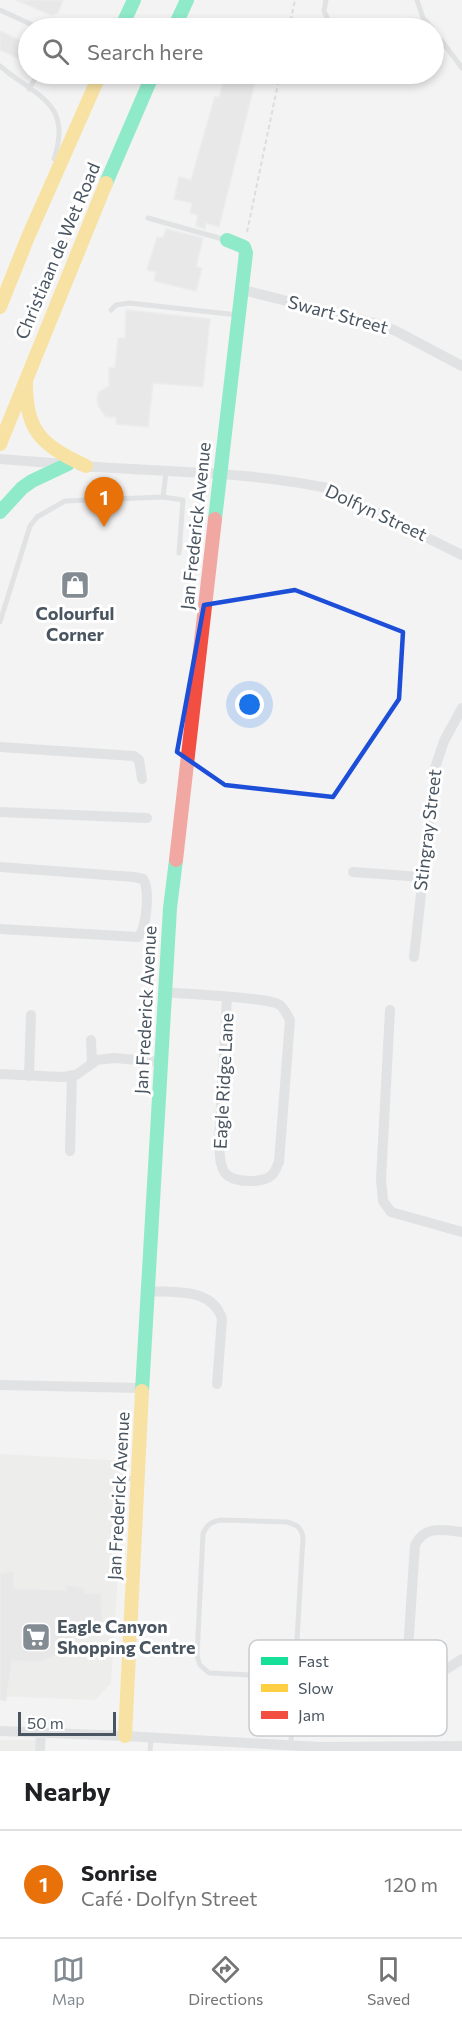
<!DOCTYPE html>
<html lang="en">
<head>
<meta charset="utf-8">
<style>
	:root { --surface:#fff; --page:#f6f6f6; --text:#202124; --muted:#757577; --line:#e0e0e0; --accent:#848c93 }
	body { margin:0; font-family:Commissioner,sans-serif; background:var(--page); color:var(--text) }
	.scale { position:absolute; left:18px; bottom:15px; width:98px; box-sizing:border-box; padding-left:6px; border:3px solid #495560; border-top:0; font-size:16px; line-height:21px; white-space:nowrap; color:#495560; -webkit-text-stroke:4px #fff; paint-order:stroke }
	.you { position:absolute; left:250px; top:705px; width:21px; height:21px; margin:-15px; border:4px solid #fff; border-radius:50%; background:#1a73e8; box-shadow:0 0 0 9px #1a73e833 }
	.badge { display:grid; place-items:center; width:39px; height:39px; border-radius:50%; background:var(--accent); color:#fff; font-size:20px; font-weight:700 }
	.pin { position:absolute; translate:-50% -50px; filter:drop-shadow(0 2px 3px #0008) }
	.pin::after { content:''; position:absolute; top:32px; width:21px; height:18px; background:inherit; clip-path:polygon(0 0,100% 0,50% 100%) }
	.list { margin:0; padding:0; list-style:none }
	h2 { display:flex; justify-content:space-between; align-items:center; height:78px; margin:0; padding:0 24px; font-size:26px }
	h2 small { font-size:20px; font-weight:400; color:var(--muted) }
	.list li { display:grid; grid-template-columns:39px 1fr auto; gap:18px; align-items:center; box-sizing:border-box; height:108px; padding:0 24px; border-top:2px solid var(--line) }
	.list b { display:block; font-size:22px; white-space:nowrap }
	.list p { margin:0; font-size:20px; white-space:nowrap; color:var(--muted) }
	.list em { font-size:20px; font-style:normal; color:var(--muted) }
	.icon { flex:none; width:33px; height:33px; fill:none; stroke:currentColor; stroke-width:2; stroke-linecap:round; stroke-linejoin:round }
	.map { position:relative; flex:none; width:462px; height:1751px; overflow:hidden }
	.search { position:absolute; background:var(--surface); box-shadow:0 3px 9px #0003; left:18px; right:18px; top:18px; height:66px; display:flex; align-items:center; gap:15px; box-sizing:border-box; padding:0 21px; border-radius:33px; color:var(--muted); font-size:22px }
	.sheet { height:186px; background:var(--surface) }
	nav { display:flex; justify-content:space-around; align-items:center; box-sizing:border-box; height:84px; border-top:2px solid var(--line); background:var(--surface); font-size:16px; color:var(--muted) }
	nav a { display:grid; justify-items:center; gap:3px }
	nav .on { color:var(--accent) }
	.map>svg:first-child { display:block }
	.commercial { fill:#e6e6e2 }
	.building { fill:#dcdcdd; stroke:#e4e5e6; stroke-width:1.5 }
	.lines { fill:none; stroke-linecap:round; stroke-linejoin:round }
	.path { stroke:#bac7c3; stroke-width:2; stroke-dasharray:4.5 3; stroke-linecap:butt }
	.lane { stroke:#cdcfd1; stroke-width:5 }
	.street { stroke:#cdcfd1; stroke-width:10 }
	.fast { stroke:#16e098; stroke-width:14 }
	.slow { stroke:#ffcf43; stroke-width:14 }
	.jam { stroke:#f24e42; stroke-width:14 }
	.marked { fill:none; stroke:#1d4ed8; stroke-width:4.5; stroke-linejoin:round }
	.labels { text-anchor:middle; stroke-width:6; stroke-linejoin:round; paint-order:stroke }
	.street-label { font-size:18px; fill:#495560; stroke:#fff }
	.poi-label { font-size:18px; font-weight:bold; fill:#495560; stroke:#fff }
	.key { fill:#fff; stroke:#c8cccf; stroke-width:1.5 }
	.key-label { font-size:16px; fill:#495560 }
</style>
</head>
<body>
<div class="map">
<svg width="462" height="1751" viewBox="0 0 462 1751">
	<rect width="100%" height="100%" fill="#f3f3f3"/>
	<!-- commercial -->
	<path class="commercial" d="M0,1454L125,1461L111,1683L95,1700L0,1696Z
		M0,1740H36L35,1751H0Z"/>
	<!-- building -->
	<path class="building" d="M16,0H63L58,13L51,15Z
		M0,31L28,44V63L0,50Z
		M225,74H257L219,227L206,223L205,229L196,226L198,215L190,213L192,203L174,199L179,177L191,180L215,96L219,98Z
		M166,229L203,238L196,267L202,268L196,291L154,281L156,272L147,270L157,237L163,238Z
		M126,310L210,319L203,387L153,383L148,427L116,424V417H106L98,406L97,398L99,392L109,386V368H115L118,338H125Z
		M14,1571V1588L66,1590L64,1584L84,1588V1593H101L103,1627H70L75,1646L42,1662L12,1661L6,1701L0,1700V1573Z"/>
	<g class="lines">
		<!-- path -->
		<path class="path" d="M289,28L295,0
			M247,232L280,74"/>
		<!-- lane -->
		<path class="lane" d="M326,0L324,11L332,28
			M417,0L423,18L432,28
			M0,10L39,28
			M434,43L441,40L462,68
			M0,66C36,97 73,102 54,159
			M29,89L38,74
			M148,218L226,240
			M111,310L116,305L129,303L238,315
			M163,497L183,500L179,553
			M0,622L30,526L37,517L65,501L163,497L166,472
			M123,1478L136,1479
			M291,1744L303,1537C301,1527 297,1525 287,1522L221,1520C211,1522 207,1524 203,1534L197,1656L200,1665L209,1673L294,1677
			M150,1751L151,1738"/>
		<!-- street -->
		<path class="street" d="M243,290L374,323L394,330L462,366
			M0,459L65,464
			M80,466C163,472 246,471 327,488L462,555
			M0,747L134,756L139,760L142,779
			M0,812L147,818
			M0,867L134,877L143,879C150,888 147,929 138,937L0,929
			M353,872L422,877
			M414,957L435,768L444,741L462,708
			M164,992C183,994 269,997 280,1005C284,1008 287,1015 290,1020L279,1162C277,1166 275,1172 272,1175C263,1183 237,1183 227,1175C219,1167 220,1153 219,1143L227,998
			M390,1010L381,1179L383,1201L391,1212L462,1232
			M91,1040L92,1063
			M0,1074L63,1077L76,1075L97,1060L114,1058L161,1062
			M29,1076L31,1015
			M70,1151L72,1075
			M148,1291C174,1293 212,1287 222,1319L217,1384
			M0,1385L142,1388
			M462,1532C443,1530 425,1525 415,1545L407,1665C414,1696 447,1668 462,1659
			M0,1731L125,1736L320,1747L462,1746
			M40,1751L41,1732"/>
		<!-- fast -->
		<path class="fast" d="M121,28L134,0
			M174,28L187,0
			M106,183L153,74
			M0,512L22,488L32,481L68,464
			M215,519L246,253L244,247L227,240
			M142,1391L170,908L176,860"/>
		<!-- slow -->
		<path class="slow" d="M0,307L28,237L100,74
			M26,381C25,432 42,445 86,466
			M0,444L106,183
			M125,1736L142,1391"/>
		<!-- jam -->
		<path class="jam" d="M176,860L215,519"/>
	</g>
	<!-- marked area -->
	<path d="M0 0H462V1751H0ZM295,590L403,632L399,699L333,797L225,785L177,752L204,605Z" fill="#f3f3f3" fill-opacity=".55" fill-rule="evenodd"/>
	<path class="marked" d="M295,590L403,632L399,699L333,797L225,785L177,752L204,605Z"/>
	<!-- icons -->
	<defs>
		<g id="shop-square" transform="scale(1.5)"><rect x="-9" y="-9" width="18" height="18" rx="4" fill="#848c93" stroke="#fff"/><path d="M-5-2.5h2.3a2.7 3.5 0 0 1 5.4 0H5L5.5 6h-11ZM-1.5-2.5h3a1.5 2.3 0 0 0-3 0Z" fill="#fff"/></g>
		<g id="supermarket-square" transform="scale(1.5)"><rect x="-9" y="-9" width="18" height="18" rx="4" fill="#848c93" stroke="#fff"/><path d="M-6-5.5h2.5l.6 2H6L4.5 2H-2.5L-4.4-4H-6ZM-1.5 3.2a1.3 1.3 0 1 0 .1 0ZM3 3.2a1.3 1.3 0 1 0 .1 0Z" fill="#fff"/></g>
	</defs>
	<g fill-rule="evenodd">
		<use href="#shop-square" x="75" y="585"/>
		<use href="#supermarket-square" x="36" y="1637"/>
	</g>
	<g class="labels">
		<!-- street labels -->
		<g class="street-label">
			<text transform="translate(58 251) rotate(-67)" y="6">Christiaan de Wet Road</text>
			<text transform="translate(338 315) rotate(15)" y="6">Swart Street</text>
			<text transform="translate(376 513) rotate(25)" y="6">Dolfyn Street</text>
			<text transform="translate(196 526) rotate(-84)" y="6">Jan Frederick Avenue</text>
			<text transform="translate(428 830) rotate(-83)" y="6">Stingray Street</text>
			<text transform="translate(146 1010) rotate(-87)" y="6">Jan Frederick Avenue</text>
			<text transform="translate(224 1081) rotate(-87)" y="6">Eagle Ridge Lane</text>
			<text transform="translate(119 1496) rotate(-87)" y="6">Jan Frederick Avenue</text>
		</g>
		<!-- poi labels -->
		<g class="poi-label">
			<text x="75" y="620">Colourful<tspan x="75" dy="21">Corner</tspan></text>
			<text x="57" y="1633" text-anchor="start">Eagle Canyon<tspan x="57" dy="21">Shopping Centre</tspan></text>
		</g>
	</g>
	<!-- legend -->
	<rect x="249" y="1640" width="198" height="96" rx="9" class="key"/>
	<rect x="261" y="1657" width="27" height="8" fill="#16e098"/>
	<rect x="261" y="1684" width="27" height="8" fill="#ffcf43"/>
	<rect x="261" y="1711" width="27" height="8" fill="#f24e42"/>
	<g class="key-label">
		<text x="298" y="1667">Fast</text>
		<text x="298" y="1694">Slow</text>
		<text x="298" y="1721">Jam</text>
	</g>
</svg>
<div class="scale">50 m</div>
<div class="you"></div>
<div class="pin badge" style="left:104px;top:527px;background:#e8710a">1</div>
<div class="search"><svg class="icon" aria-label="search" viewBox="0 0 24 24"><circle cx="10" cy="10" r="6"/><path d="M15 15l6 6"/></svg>Search here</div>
</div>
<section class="sheet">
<h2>Nearby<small></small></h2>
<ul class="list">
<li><span class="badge" style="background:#e8710a">1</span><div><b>Sonrise</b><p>Café · Dolfyn Street</p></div><em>120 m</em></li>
</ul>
</section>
<nav>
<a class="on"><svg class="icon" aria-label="map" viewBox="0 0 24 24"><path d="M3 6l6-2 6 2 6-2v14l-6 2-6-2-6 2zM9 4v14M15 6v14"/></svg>Map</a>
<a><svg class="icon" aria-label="directions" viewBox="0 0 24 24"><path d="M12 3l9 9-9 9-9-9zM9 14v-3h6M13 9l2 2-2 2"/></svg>Directions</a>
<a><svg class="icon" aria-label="saved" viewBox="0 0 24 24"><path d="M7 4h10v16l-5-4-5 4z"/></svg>Saved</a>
</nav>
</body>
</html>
